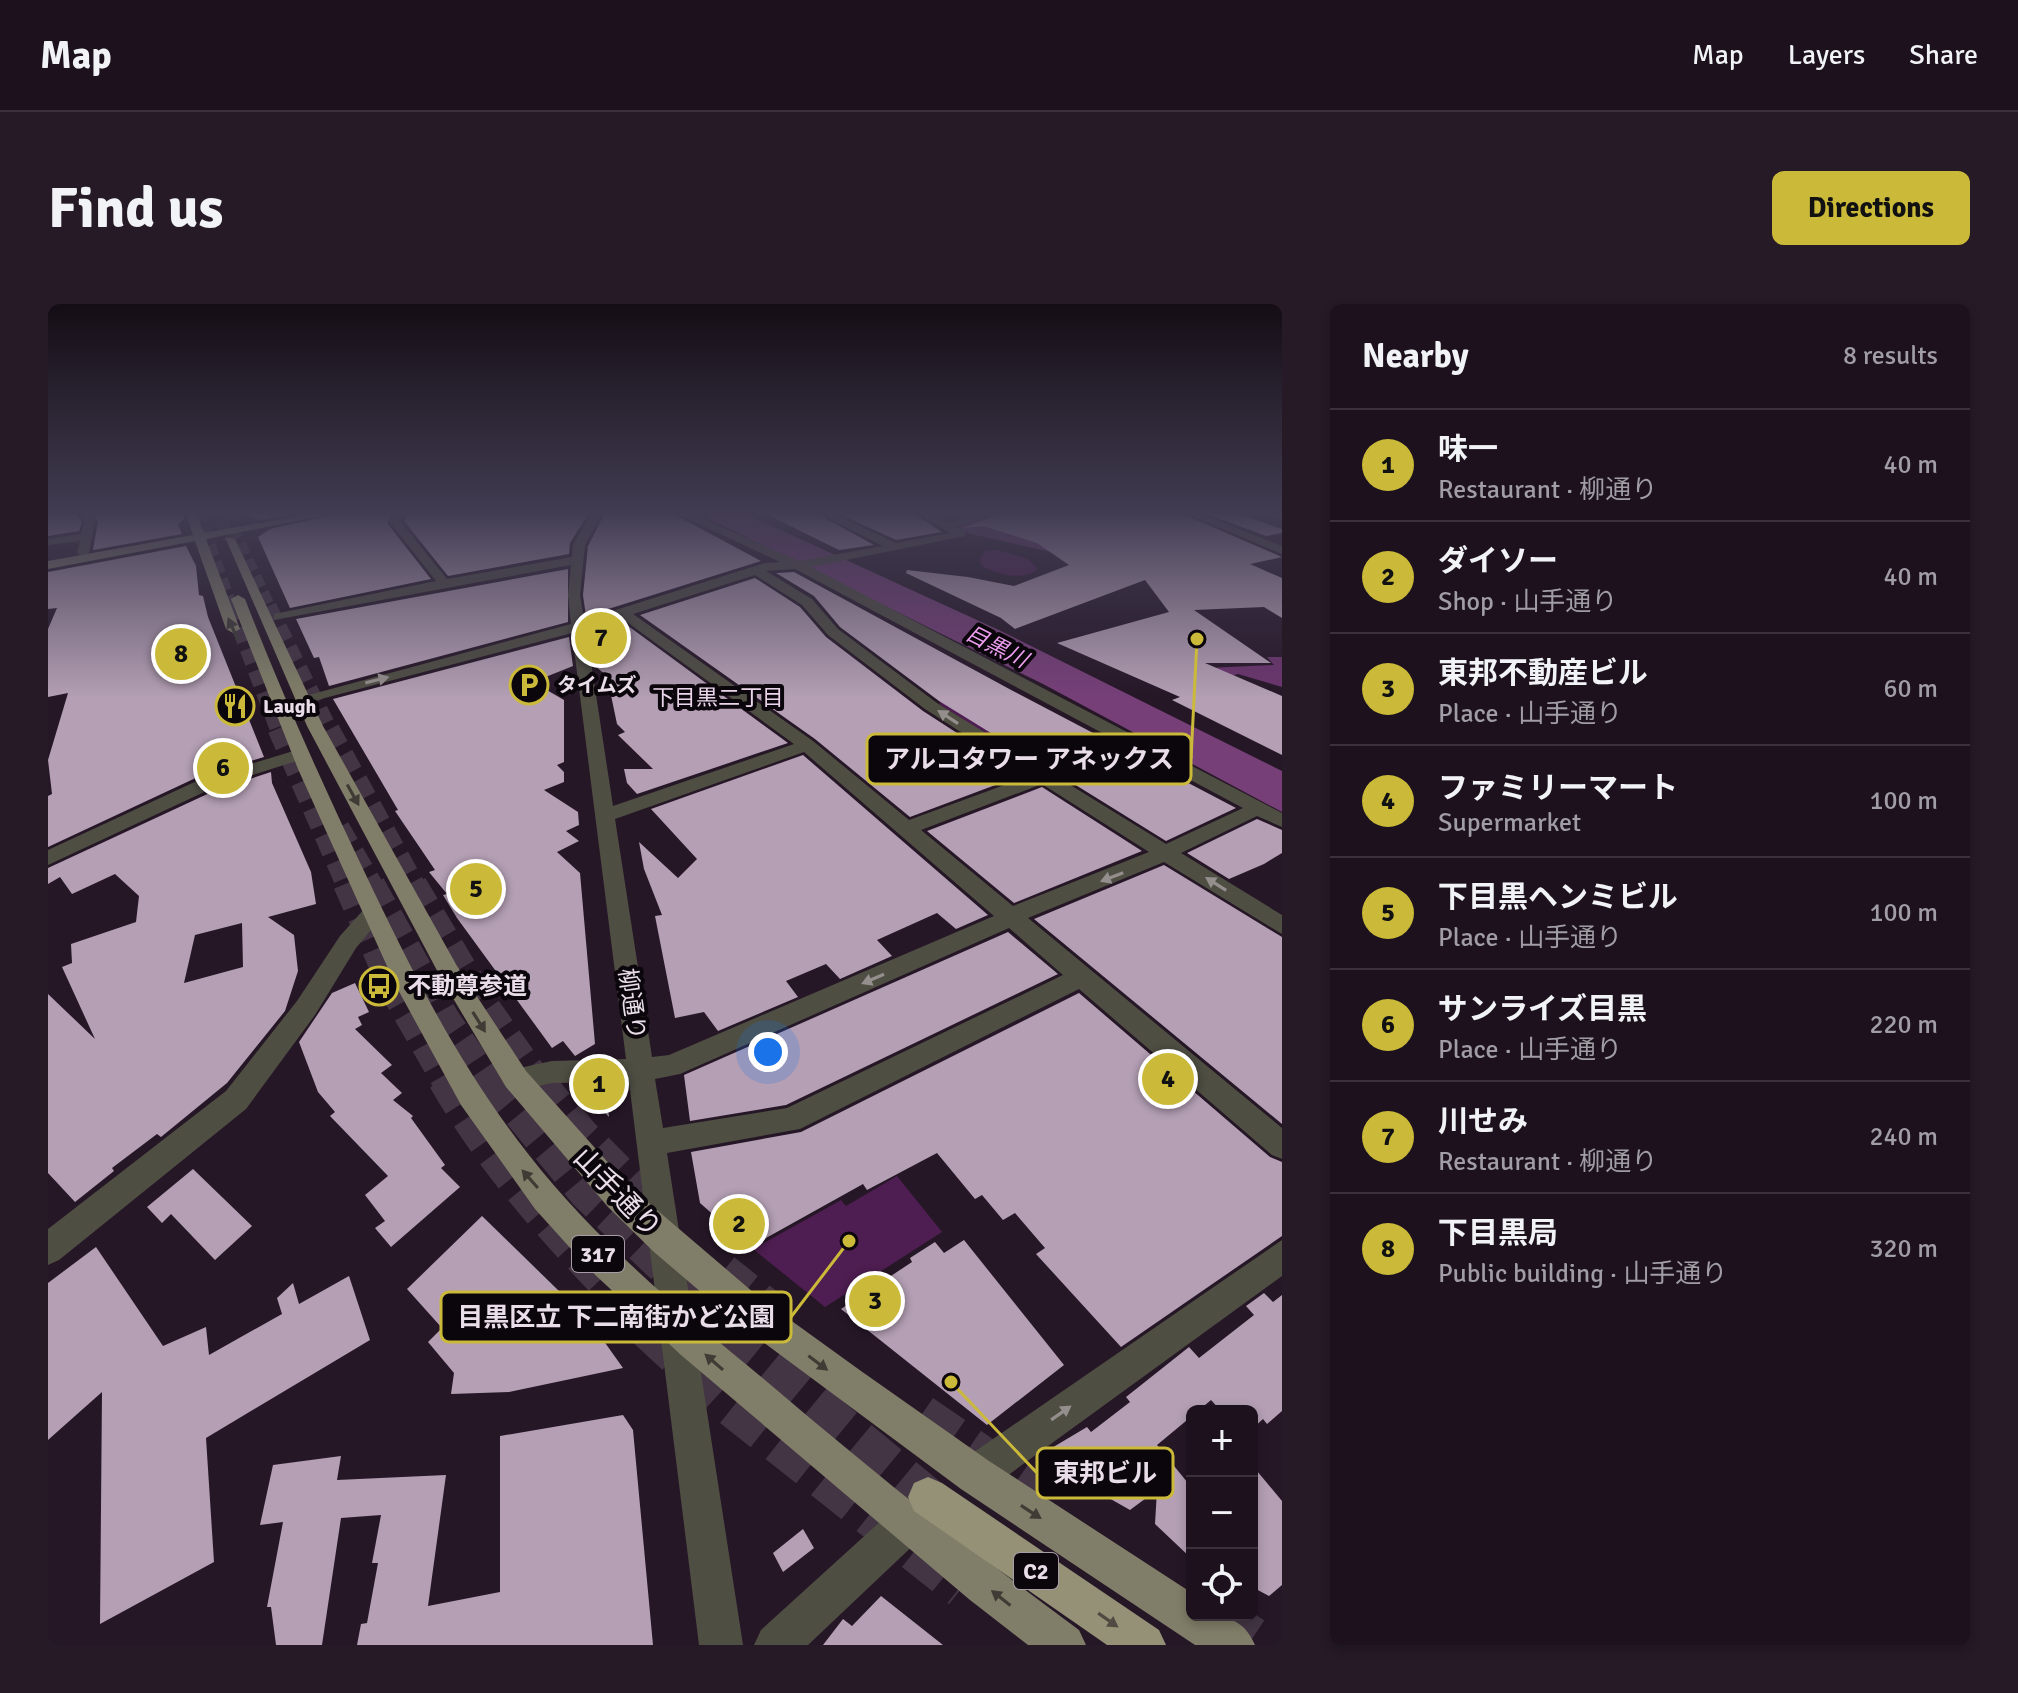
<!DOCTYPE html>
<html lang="en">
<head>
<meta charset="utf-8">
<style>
	:root { --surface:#1c111d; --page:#251a26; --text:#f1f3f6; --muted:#a09da4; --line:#3a313b; --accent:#cbba39 }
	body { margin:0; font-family:Signika,"Noto Sans JP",sans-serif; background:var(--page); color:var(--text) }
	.controls { position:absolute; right:24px; bottom:24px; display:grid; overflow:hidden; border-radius:12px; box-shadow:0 4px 12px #0003 }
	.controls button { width:72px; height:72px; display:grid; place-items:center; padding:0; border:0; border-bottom:2px solid var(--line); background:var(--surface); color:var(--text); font:40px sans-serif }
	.you { position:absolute; left:720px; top:748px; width:28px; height:28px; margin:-20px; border:6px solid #fff; border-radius:50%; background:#1a73e8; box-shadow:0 0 0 12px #1a73e833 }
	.badge { display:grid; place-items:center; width:52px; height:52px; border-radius:50%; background:var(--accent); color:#111; font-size:26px; font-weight:700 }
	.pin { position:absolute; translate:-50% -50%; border:4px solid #fff; box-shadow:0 2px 8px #0006 }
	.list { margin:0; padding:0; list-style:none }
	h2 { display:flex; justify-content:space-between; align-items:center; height:104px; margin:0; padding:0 32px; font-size:34px }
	h2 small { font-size:26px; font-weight:400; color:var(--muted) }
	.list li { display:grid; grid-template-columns:52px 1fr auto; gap:24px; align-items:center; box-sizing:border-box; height:112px; padding:0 32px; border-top:2px solid var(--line) }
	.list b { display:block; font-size:30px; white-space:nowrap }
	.list p { margin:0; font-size:26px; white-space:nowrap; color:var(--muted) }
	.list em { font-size:26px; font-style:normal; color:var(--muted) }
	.icon { flex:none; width:44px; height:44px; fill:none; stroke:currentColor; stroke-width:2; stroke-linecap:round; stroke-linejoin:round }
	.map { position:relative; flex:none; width:1234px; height:1341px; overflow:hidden; border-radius:12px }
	header { display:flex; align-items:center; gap:48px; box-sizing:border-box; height:112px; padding:0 40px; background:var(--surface); border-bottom:2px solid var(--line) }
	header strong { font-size:38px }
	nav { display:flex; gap:44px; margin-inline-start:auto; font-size:28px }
	.intro { display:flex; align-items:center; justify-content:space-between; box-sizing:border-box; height:192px; padding:0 48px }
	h1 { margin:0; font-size:56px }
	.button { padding:20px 36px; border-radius:12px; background:var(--accent); color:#111; font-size:28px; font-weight:700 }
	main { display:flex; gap:48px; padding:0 48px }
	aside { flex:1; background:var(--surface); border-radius:12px; box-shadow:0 4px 12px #0003 }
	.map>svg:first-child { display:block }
	.green { fill:#4e1d51 }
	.forest { fill:#6c356e }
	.water { fill:#763f78 }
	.building { fill:#b49fb4; fill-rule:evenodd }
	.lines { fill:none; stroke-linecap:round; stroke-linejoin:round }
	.major-tunnel { stroke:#433544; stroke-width:12; stroke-dasharray:12 6; stroke-linecap:butt }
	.highway-tunnel-far5 { stroke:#433544; stroke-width:12; stroke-dasharray:12 6; stroke-linecap:butt }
	.highway-tunnel-far4 { stroke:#433544; stroke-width:15; stroke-dasharray:15 8; stroke-linecap:butt }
	.highway-tunnel-far3 { stroke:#433544; stroke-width:19; stroke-dasharray:19 10; stroke-linecap:butt }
	.highway-tunnel-far2 { stroke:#433544; stroke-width:24; stroke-dasharray:24 12; stroke-linecap:butt }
	.highway-tunnel-far1 { stroke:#433544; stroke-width:30; stroke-dasharray:30 15; stroke-linecap:butt }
	.highway-tunnel { stroke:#433544; stroke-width:39; stroke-dasharray:39 19; stroke-linecap:butt }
	.minor { fill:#4f4e43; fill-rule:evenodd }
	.major { fill:#807e68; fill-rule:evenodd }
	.highway { fill:#949177; fill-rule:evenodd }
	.oneway { fill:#403b35 }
	.oneway2 { fill:#948e8d }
	.oneway3 { fill:#504b42 }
	.labels { text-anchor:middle; stroke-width:8; stroke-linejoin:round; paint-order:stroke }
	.far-poi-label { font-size:20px; font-weight:bold; fill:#e8dde8; stroke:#0b050c; text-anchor:start }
	.far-water-label { font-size:22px; font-style:italic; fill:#ed9ef0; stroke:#0b050c }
	.far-neighbourhood-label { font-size:22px; fill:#e9d4e9; stroke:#0b050c }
	.shield { fill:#0b050c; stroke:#a69ca6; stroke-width:2 }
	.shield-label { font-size:22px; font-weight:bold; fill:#e8dde8 }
	.poi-label { font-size:24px; font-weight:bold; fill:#e8dde8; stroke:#0b050c; text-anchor:start }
	.street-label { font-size:24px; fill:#e8dde8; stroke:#0b050c }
	.near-street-label { font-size:28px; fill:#e8dde8; stroke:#0b050c }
	.leader { fill:none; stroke:#cbba39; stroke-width:3 }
	.callout-dot { fill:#cbba39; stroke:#0b050c; stroke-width:3 }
	.callout { fill:#0b050c; stroke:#cbba39; stroke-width:3 }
	.callout-label { font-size:26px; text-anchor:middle; font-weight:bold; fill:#e8dde8 }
</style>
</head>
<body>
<header>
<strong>Map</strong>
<nav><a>Map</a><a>Layers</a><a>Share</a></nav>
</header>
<div class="intro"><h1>Find us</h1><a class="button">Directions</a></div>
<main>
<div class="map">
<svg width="1234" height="1341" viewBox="0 0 1234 1341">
	<rect width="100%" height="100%" fill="#261727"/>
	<!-- green -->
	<path class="green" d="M949,246L980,255L990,265C977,277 949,271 934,262L932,256L937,247Z
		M899,393L1010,454L1065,431L1077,438L999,469L891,400Z
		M849,872L894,928L777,1003L705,945L793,896L798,902Z"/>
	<!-- forest -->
	<path class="forest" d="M956,209L969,231L1010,245L1008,249L919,229L909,223Z
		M1219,353H1234V383L1190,370L1180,373L1159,364L1226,361Z"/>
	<!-- water -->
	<path class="water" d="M645,207H691L953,327L1234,467V508L995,380Z"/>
	<!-- building -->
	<path class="building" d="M0,207H26L34,218L31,227L0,232Z
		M42,207H134L136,215L130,220L134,230L45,246L50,218Z
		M192,207H265L212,216Z
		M302,207H346L339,219L383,275L242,304L210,233L222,225Z
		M362,207H542L522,239L521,250L400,272L356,217Z
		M558,207H620L713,257L538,312L535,291L540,242Z
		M712,207H764L826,241L791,246Z
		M785,207H862L894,228L848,236Z
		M960,207H1128L1234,253L1202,260L1234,274V314L1216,303L1146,306L1223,359H1157L1234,392V451L1124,396L1132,393L1009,339L1121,308L1097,276L967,325L953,314L858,269L859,266L920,273L966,282L1021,261L989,239L936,222L915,224Z
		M1151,207H1183L1234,225V229L1218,232Z
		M138,242L148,262L151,291L155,292L160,313L216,453L152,472L0,543V492L4,490L0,456L20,389L0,393V325L9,304L0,305V268Z
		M520,265V318L281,382L271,353L266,354L248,315Z
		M746,268L965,387L1188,504L1118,537L1018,475L1069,455L1070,442L1055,441L998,463L891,397L792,323L766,292L728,269Z
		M707,274L752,303L778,333L875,407L974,471L862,513L767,435L592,311Z
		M572,316L740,439L589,490L579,479L576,465H605L570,431L577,428L569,420L559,372L547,362L541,327Z
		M521,333L525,362L485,378L516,396V458L509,461L516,468V478L496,486L530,508L531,521L518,527L531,537L509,548L532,569L547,740L527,752L515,737L504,744L409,614L395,591L399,590L381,568L387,566L347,507L350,506L285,395Z
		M755,451L940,611L908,625L889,609L829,636L844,652L792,675L778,660L738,677L750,693L670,727L656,708L627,714L607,612L614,611L596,565L591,538L630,574L649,555L603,505Z
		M223,468L224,479L263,568L268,600L220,613L246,631L250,667L237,707L179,779L113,833L109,830L64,864L66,867L27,898L0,869V690L47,735L14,663L24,659L23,640L88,618L91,592L67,570L24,590L12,573L0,580V564L168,486ZM194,619L195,663L136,679L147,631Z
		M994,483L1094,547L966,599L879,527Z
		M1209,515L1234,526V549L1216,560L1181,575L1139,549Z
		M1116,561L1234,633V820L986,615Z
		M960,628L1010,670L738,801L642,817L636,771Z
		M307,679L321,708L310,713L314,721L307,725L344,761L333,769L354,789L345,796L365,812L363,814L397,861L393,864L412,883L343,943L327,924L337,917L317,891L340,872L282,812L287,808L270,788L251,738L284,689Z
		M1031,689L1222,853L1234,858V932L1073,1043L988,950L997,944L967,909L955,916L934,891L927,895L889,849L819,886L815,880L702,943L652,899L643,848L753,828Z
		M557,781L561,813L533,782Z
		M145,865L204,922L167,956L123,910L114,919L99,903Z
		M434,912L512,988L478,1026L543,1019L575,1064L461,1088L403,1090L406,1069L380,1038L394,1024L359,985Z
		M916,936L1016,1061L939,1121L793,1005L864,958L862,954L887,938L896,949Z
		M48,943L115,1042L158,1023L161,1051L234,1010L229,994L245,979L251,1000L301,972L322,1036L158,1134L166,1258L52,1320L54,1088L0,1136V979Z
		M1216,989L1225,998L1234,991V1107L1219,1120L1215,1115L1204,1125V1107H1173L1163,1096L1150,1107H1144V1112L1109,1141L1144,1184V1255L1107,1220L1109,1186L1082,1206L1008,1164L997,1148L1039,1123L1043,1128L1082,1098L1078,1093L1141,1043L1151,1054L1206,1011L1198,1002Z
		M575,1111L585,1126L605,1341H309L313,1320L319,1319L330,1259H324L333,1211L293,1214L274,1341H228L223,1303H219L235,1218L212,1221L225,1161L293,1152L289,1176L398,1171L380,1302L452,1288V1132Z
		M1204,1161L1234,1197V1281L1221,1292L1204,1283Z
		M755,1225L766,1244L735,1268L725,1249Z
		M833,1292L895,1341H775L795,1315L804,1322Z"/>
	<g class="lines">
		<!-- major-tunnel -->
		<path class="major-tunnel" d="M173,217L181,235"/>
		<!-- highway-tunnel-far5 -->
		<path class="highway-tunnel-far5" d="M150,207L184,304
			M177,207L222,304"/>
		<!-- highway-tunnel-far4 -->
		<path class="highway-tunnel-far4" d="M183,302L230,427
			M221,302L283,427"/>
		<!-- highway-tunnel-far3 -->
		<path class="highway-tunnel-far3" d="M229,425L298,582
			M282,425L368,582
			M292,523L326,582"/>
		<!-- highway-tunnel-far2 -->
		<path class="highway-tunnel-far2" d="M297,580L344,687L396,778
			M325,580L399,713L443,778
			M367,580L435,695L493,778"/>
		<!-- highway-tunnel-far1 -->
		<path class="highway-tunnel-far1" d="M395,776C450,872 524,949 601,1027
			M442,776L537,891L679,1027
			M491,776L537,831L617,912
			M677,965L742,1017"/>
		<!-- highway-tunnel -->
		<path class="highway-tunnel" d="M599,1025L682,1102L913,1285
			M677,1025L880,1193
			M874,1110L995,1193
			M1173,1311L1218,1341"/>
		<!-- minor -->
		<path class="minor" d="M29,207H39L47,217L41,249L35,253L29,249L32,237L0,241V235L33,230L37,217Z
			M349,207H359L352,217L399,275L524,253L525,241L545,207H555L537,241L532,291L536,316L717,259L732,258L624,207H637L751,257L835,242L767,207H779L848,239L902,229L865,207H877L900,219L942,207H957L908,223L917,228V232L763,263L1234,509V523L1209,512L1133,549L1234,611V630L1116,558L980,614L1234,824V855L1224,851L1031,685L752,825L619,849L695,1341H651L581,778L504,779L468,787L458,783L454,775L458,767L504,757L578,755L524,329L254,400L246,395L523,320L520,291L523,261L226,316V310L231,309L388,277L341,217ZM747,265L1195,504L1118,540L1011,474L1068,452V444H1056L998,466L889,399L790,325L764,295L718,267ZM707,271L754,301L780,331L877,405L981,472L861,516L765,437L585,310ZM572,313L746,440L565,502L538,325ZM756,448L946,612L621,751L604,753L567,515ZM994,480L1101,548L965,602L873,526ZM961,624L1015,671L739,804L615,824L607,775L632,770Z
			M1131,207H1144L1234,242V250Z
			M1212,207L1234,209V216L1213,209Z
			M252,445L261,450L258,454L167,483L0,561V546L153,475Z
			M325,602L333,604L336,610L308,644L267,711L198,805L11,956L0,961V925L178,787L249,697L292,632L317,604Z
			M1234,936V972L941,1185L927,1190L913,1185L908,1171L913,1157Z
			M859,1200L873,1206L879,1220L873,1234L760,1341H706L713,1326L845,1206Z"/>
		<!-- major -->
		<path class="major" d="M137,207H147L156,229L279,207H299L158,235L192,325L185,329L178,325L147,237L0,265V257L145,231Z
			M177,233L187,235L275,422L409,662L478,767L582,883L712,994L813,1067L941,1157L1144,1289V1311C1173,1311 1195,1312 1207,1341H1147L913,1185L688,1018L606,948L560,903L458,783L393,674L259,422Z
			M190,291L197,295C233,388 274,479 317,569C364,668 413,765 481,851C548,937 633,1007 717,1076C819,1163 923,1247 1031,1326L1038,1341H980L922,1296L633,1051L542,966L487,905L413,801L348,682L250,465L183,295Z"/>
		<!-- highway -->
		<path class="highway" d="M880,1173L894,1179L1111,1326L1118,1341H1059L866,1207L860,1193L866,1179Z"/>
	</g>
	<!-- one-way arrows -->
	<defs><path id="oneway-solid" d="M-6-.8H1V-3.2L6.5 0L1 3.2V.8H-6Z" transform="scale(2)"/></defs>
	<g class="oneway">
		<use href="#oneway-solid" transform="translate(185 325) rotate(-114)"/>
		<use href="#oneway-solid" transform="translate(305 491) rotate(61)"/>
		<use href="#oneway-solid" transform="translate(431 718) rotate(58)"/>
		<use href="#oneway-solid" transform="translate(482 875) rotate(-131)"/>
		<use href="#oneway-solid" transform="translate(666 1058) rotate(-139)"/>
		<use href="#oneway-solid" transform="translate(770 1059) rotate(37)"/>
		<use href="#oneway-solid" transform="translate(983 1208) rotate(33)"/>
		<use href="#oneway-solid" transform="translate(953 1294) rotate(-142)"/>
	</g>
	<g class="oneway2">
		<use href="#oneway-solid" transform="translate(329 376) rotate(-14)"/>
		<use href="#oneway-solid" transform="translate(900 413) rotate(-147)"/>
		<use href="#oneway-solid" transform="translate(1064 573) rotate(159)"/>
		<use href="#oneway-solid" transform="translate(1168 580) rotate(-148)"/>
		<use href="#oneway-solid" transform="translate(825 675) rotate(157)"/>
		<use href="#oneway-solid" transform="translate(1013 1109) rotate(-35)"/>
	</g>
	<use class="oneway3" href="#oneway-solid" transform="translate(1060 1316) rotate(35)"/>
	<!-- sky -->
	<linearGradient id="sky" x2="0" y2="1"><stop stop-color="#150d15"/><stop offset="0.53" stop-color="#413c52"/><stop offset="1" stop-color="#413c52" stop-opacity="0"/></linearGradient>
	<rect width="1234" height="394" fill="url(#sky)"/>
	<!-- icons -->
	<defs>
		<g id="parking-ring" transform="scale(2)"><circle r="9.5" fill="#0b050c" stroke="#cbba39" stroke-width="1.5"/><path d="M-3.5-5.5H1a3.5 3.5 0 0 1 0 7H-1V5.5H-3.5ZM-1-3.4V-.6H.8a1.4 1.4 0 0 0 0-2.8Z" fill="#cbba39"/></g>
		<g id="restaurant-ring" transform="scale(2)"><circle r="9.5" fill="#0b050c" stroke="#cbba39" stroke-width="1.5"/><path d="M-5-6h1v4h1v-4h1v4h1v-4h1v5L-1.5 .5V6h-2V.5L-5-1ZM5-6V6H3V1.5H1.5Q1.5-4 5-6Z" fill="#cbba39"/></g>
		<g id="bus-ring" transform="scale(2)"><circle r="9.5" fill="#0b050c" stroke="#cbba39" stroke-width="1.5"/><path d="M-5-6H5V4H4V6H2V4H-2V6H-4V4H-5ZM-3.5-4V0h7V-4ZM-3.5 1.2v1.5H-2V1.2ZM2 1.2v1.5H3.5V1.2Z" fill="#cbba39"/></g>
	</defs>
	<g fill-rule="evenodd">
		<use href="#parking-ring" x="481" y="381"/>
		<use href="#restaurant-ring" x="187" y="402"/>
		<use href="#bus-ring" x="331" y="682"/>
	</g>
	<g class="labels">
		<!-- far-poi labels -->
		<g class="far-poi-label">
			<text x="509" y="388">タイムズ</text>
			<text x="215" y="409">Laugh</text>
		</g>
		<!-- far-water labels -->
		<g class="far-water-label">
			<text transform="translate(949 342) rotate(27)" y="8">目黒川</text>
		</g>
		<!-- far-neighbourhood labels -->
		<g class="far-neighbourhood-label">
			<text x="670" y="401">下目黒二丁目</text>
		</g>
		<!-- shield labels -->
		<g class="shield">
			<rect x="524" y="932" width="52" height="36" rx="6"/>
			<rect x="966" y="1249" width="44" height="36" rx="6"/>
		</g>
		<g class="shield-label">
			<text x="550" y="958">317</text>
			<text x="988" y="1275">C2</text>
		</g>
		<!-- poi labels -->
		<g class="poi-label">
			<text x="359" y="690">不動尊参道</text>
		</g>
		<!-- street labels -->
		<g class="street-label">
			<text transform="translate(584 700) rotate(82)" y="8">柳通り</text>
		</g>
		<!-- near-street labels -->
		<g class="near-street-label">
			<text transform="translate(570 888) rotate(46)" y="10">山手通り</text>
		</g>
	</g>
	<!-- callouts -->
	<path class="leader" d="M1149 335L1143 455M801 937L743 1013M903 1078L989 1169"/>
	<g class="callout-dot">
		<circle cx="1149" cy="335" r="8"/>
		<circle cx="801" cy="937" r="8"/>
		<circle cx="903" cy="1078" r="8"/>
	</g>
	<g class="callout">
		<rect x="819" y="430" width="324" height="50" rx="8"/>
		<rect x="393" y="988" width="350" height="50" rx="8"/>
		<rect x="989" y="1144" width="136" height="50" rx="8"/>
	</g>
	<g class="callout-label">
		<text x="981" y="464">アルコタワー アネックス</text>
		<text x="568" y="1022">目黒区立 下二南街かど公園</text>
		<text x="1057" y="1178">東邦ビル</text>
	</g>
</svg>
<div class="controls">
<button>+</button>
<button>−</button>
<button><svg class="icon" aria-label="locate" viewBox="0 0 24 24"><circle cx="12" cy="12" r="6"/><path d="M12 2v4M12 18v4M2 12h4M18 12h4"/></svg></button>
</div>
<div class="you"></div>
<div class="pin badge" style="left:551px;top:780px">1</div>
<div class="pin badge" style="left:691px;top:920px">2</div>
<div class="pin badge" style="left:827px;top:997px">3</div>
<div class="pin badge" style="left:1120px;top:775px">4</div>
<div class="pin badge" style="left:428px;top:585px">5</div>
<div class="pin badge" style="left:175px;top:464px">6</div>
<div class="pin badge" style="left:553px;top:334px">7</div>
<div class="pin badge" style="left:133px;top:350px">8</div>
</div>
<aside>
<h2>Nearby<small>8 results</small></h2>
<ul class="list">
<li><span class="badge">1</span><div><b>味一</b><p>Restaurant · 柳通り</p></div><em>40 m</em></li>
<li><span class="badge">2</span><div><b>ダイソー</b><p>Shop · 山手通り</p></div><em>40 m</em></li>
<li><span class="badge">3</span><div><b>東邦不動産ビル</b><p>Place · 山手通り</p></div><em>60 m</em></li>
<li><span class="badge">4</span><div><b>ファミリーマート</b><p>Supermarket</p></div><em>100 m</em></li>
<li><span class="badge">5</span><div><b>下目黒ヘンミビル</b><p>Place · 山手通り</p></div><em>100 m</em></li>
<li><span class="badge">6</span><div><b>サンライズ目黒</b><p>Place · 山手通り</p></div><em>220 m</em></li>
<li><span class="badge">7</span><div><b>川せみ</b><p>Restaurant · 柳通り</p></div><em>240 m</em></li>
<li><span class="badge">8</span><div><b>下目黒局</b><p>Public building · 山手通り</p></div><em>320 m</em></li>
</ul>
</aside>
</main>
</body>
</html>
